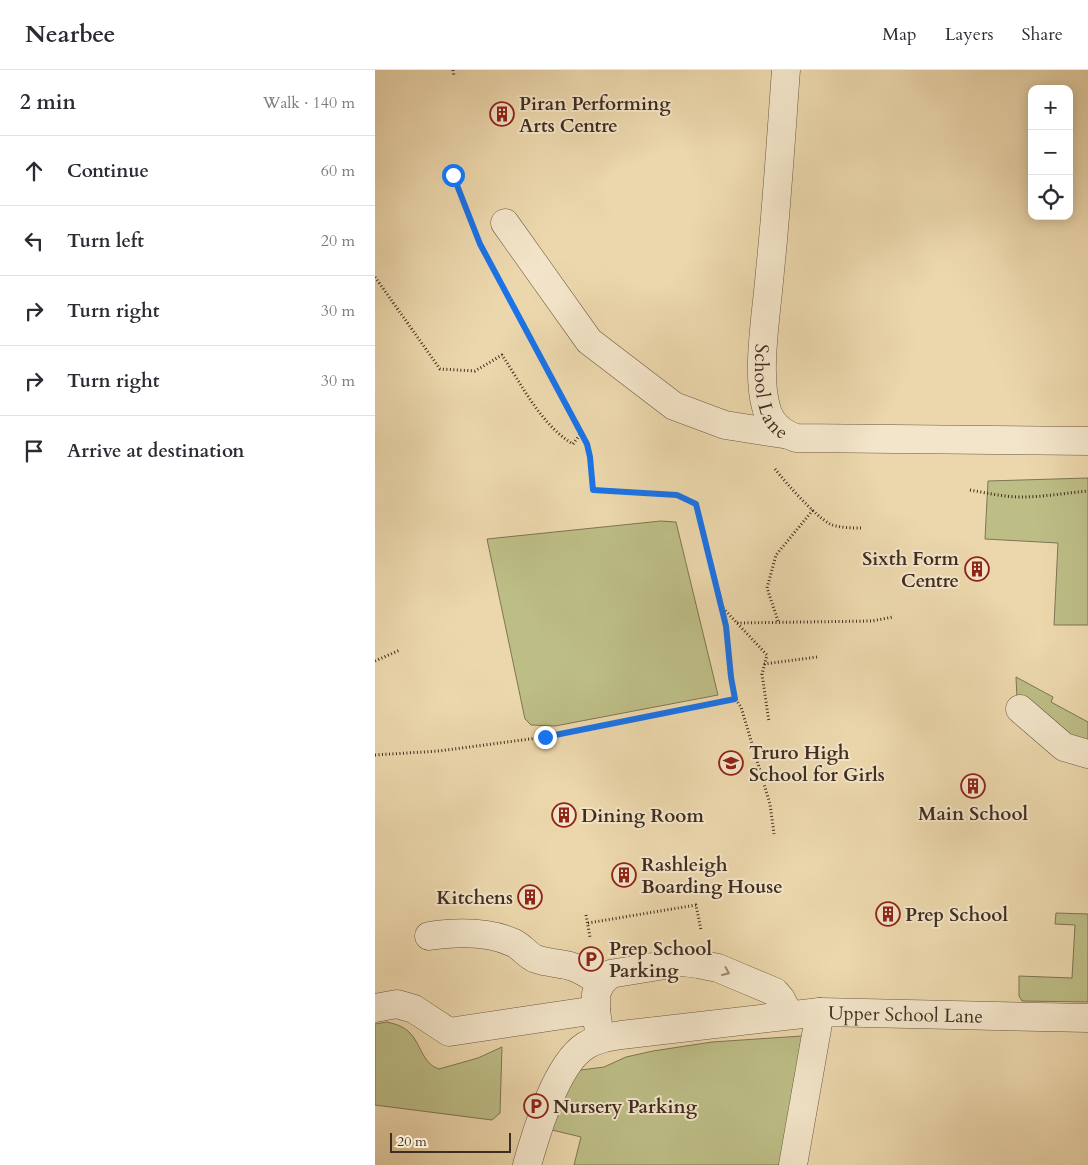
<!DOCTYPE html>
<html lang="en">
<head>
<meta charset="utf-8">
<style>
	:root { --surface:#fff; --page:#f7f7f7; --text:#2b2b33; --muted:#7c7c81; --line:#e1e1e2 }
	body { margin:0; font-family:Cardo,serif; background:var(--page); color:var(--text) }
	.controls { position:absolute; right:15px; top:15px; display:grid; overflow:hidden; border-radius:10px; box-shadow:0 2px 12px #0003 }
	.controls button { width:45px; height:45px; display:grid; place-items:center; padding:0; border:0; border-bottom:1px solid var(--line); background:var(--surface); color:var(--text); font:25px sans-serif }
	.scale { position:absolute; left:15px; bottom:12px; width:121px; box-sizing:border-box; padding-left:5px; border:2px solid #402d21; border-top:0; font-size:14px; line-height:18px; white-space:nowrap; color:#402d21; -webkit-text-stroke:4px #f3e5c9; paint-order:stroke }
	.stop { position:absolute; width:15px; height:15px; margin:-11px; border:4px solid #1a73e8; border-radius:50%; background:#fff }
	.stop.end { background:#1a73e8; border-color:#fff; box-shadow:0 1px 5px #0008 }
	.list { margin:0; padding:0; list-style:none }
	h2 { display:flex; justify-content:space-between; align-items:center; height:65px; margin:0; padding:0 20px; font-size:21px }
	h2 small { font-size:16px; font-weight:400; color:var(--muted) }
	.list li { display:grid; grid-template-columns:32px 1fr auto; gap:15px; align-items:center; box-sizing:border-box; height:70px; padding:0 20px; border-top:1px solid var(--line) }
	.list b { display:block; font-size:19px; white-space:nowrap }
	.list em { font-size:16px; font-style:normal; color:var(--muted) }
	.icon { flex:none; width:28px; height:28px; fill:none; stroke:currentColor; stroke-width:2; stroke-linecap:round; stroke-linejoin:round }
	.map { position:relative; flex:none; width:713px; height:1095px; overflow:hidden }
	header { display:flex; align-items:center; gap:30px; box-sizing:border-box; height:70px; padding:0 25px; background:var(--surface); border-bottom:1px solid var(--line) }
	header strong { font-size:24px }
	nav { display:flex; gap:28px; margin-inline-start:auto; font-size:18px }
	main { display:flex }
	aside { flex:1; background:var(--surface) }
	.map>svg:first-child { display:block }
	.green { fill:#bdbd86; stroke:#7e7554 }
	.lines { fill:none; stroke-linecap:round; stroke-linejoin:round }
	.minor-casing { stroke:#6b5844; stroke-width:29 }
	.path { stroke:#402d21; stroke-width:3; stroke-dasharray:1 2.5; stroke-linecap:butt }
	.minor { stroke:#f3e5c9; stroke-width:28 }
	.oneway { stroke:#9a8975 }
	.route { stroke:#1a73e8; stroke-width:6 }
	.labels { text-anchor:middle; stroke-width:4; stroke-linejoin:round; paint-order:stroke }
	.poi-label { font-size:19px; font-weight:bold; fill:#402d21; stroke:#f3e5c9; text-anchor:start }
	.street-label { font-size:19px; fill:#402d21; stroke:#f3e5c9 }
</style>
</head>
<body>
<header>
<strong>Nearbee</strong>
<nav><a>Map</a><a>Layers</a><a>Share</a></nav>
</header>
<main>
<aside>
<h2>2 min<small>Walk · 140 m</small></h2>
<ul class="list">
<li><svg class="icon" aria-label="ahead" viewBox="0 0 24 24"><path d="M12 20V5M6 11l6-6 6 6"/></svg><div><b>Continue</b></div><em>60 m</em></li>
<li><svg class="icon" aria-label="left" viewBox="0 0 24 24"><path d="M17 20v-9H6M10 6l-5 5 5 5"/></svg><div><b>Turn left</b></div><em>20 m</em></li>
<li><svg class="icon" aria-label="right" viewBox="0 0 24 24"><path d="M7 20v-9h11M14 6l5 5-5 5"/></svg><div><b>Turn right</b></div><em>30 m</em></li>
<li><svg class="icon" aria-label="right" viewBox="0 0 24 24"><path d="M7 20v-9h11M14 6l5 5-5 5"/></svg><div><b>Turn right</b></div><em>30 m</em></li>
<li><svg class="icon" aria-label="arrive" viewBox="0 0 24 24"><path d="M6 21V4h12l-3 4 3 4H6"/></svg><div><b>Arrive at destination</b></div></li>
</ul>
</aside>
<div class="map">
<svg width="713" height="1095" viewBox="0 0 713 1095">
	<rect width="100%" height="100%" fill="#ecd7ac"/>
	<filter id="stains"><feTurbulence type="fractalNoise" baseFrequency=".004" numOctaves="4"/><feColorMatrix values="0 0 0 0 .2 0 0 0 0 .09 0 0 0 0 .02 0 0 0 .5 -.17"/></filter>
	<radialGradient id="worn" r=".72"><stop offset=".6" stop-color="#630" stop-opacity="0"/><stop offset="1" stop-color="#630" stop-opacity=".3"/></radialGradient>
	<!-- green -->
	<path class="green" d="M713,408V555H679L683,473L610,469L613,411Z
		M286,451L301,452L343,625L180,656L156,655L150,649L112,469Z
		M641,607L678,627L676,632L713,652V677L642,629Z
		M681,843L713,844V932L647,931L644,926V906L697,908L700,855L680,854Z
		M12,952C20,954 28,956 34,962C46,973 47,994 64,999L103,988L127,977L125,1043L117,1050L0,1035V954Z
		M427,966L408,1095H199L206,1067L177,1060L187,1019L206,1000L229,997L251,987L278,981L337,972Z"/>
	<g class="lines">
		<!-- minor casing -->
		<g class="minor-casing">
			<g id="minor">
				<path id="s1" d="M411,0C406,67 402,134 395,201C392,240 381,301 391,337C395,354 406,363 421,368L713,371"/>
				<path d="M130,153L214,271L299,336L350,355L408,364"/>
				<path d="M645,639L689,677L713,684"/>
				<path d="M54,866C81,862 113,861 139,873C147,877 153,886 161,889C172,893 184,893 195,896C207,899 216,906 226,913"/>
				<path d="M0,938L22,934L39,939L74,962L221,940"/>
				<path d="M225,969L221,940V924L226,913L235,904L308,892L323,894L343,898L400,922L406,929L414,945"/>
				<path d="M152,1095C161,1063 181,995 210,976C221,969 233,967 246,965L445,942"/>
				<path id="s2" d="M418,1095L445,942L713,948"/>
			</g>
		</g>
		<!-- path -->
		<path class="path" d="M78,0L79,6
			M78,105L94,148
			M0,207L65,299L100,301L127,285C147,315 166,355 198,374L206,363
			M123,208L212,374L215,387L218,419L302,425L321,434C331,474 343,514 351,554C356,580 349,615 366,637L395,734L399,764
			M400,399C412,414 439,445 455,454C464,458 477,458 486,458
			M595,420C612,423 629,427 646,427C668,427 691,423 713,421
			M348,538L392,585L387,604L394,652
			M403,551L392,518L401,485L438,440
			M362,553L497,551L518,547
			M0,591L25,580
			M389,594L442,587
			M0,685L64,681L170,667L360,629
			M211,845L215,867
			M213,853L321,835L326,860"/>
		<!-- minor -->
		<use href="#minor" class="minor"/>
	</g>
	<!-- one-way arrows -->
	<defs><path id="oneway-chevron" d="M-2-3.5L2.5 0L-2 3.5" fill="none" stroke-width="1.6" stroke-linecap="round" stroke-linejoin="round" transform="scale(1.25)"/></defs>
	<use class="oneway" href="#oneway-chevron" transform="translate(351 902) rotate(23)"/>
	<g class="lines">
		<!-- route -->
		<path class="route" d="M78,105L105,174L212,374L215,387L218,420L302,425L321,434L351,556L356,607L360,629L170,667"/>
	</g>
	<!-- icons -->
	<defs>
		<g id="building-ring" transform="scale(1.25)"><circle r="9.5" fill="#f3e5c9" stroke="#8f2418" stroke-width="1.5"/><path d="M-4-6H4V6H1V3H-1V6H-4ZM-2.5-4.3h1.7v1.8h-1.7ZM.8-4.3h1.7v1.8H.8ZM-2.5-1h1.7V.8h-1.7ZM.8-1h1.7V.8H.8Z" fill="#8f2418"/></g>
		<g id="school-ring" transform="scale(1.25)"><circle r="9.5" fill="#f3e5c9" stroke="#8f2418" stroke-width="1.5"/><path d="M0-5L7-2L0 1L-7-2ZM-4 1L0 2.5L4 1V4Q0 6-4 4Z" fill="#8f2418"/></g>
		<g id="parking-ring" transform="scale(1.25)"><circle r="9.5" fill="#f3e5c9" stroke="#8f2418" stroke-width="1.5"/><path d="M-3.5-5.5H1a3.5 3.5 0 0 1 0 7H-1V5.5H-3.5ZM-1-3.4V-.6H.8a1.4 1.4 0 0 0 0-2.8Z" fill="#8f2418"/></g>
	</defs>
	<g fill-rule="evenodd">
		<use href="#building-ring" x="127" y="44"/>
		<use href="#building-ring" x="602" y="499"/>
		<use href="#school-ring" x="356" y="693"/>
		<use href="#building-ring" x="598" y="716"/>
		<use href="#building-ring" x="189" y="745"/>
		<use href="#building-ring" x="249" y="805"/>
		<use href="#building-ring" x="155" y="827"/>
		<use href="#building-ring" x="513" y="844"/>
		<use href="#parking-ring" x="216" y="889"/>
		<use href="#parking-ring" x="161" y="1036"/>
	</g>
	<g class="labels">
		<!-- poi labels -->
		<g class="poi-label">
			<text x="144" y="40">Piran Performing<tspan x="144" dy="22">Arts Centre</tspan></text>
			<text x="584" y="495" text-anchor="end">Sixth Form<tspan x="584" dy="22">Centre</tspan></text>
			<text x="374" y="689">Truro High<tspan x="374" dy="22">School for Girls</tspan></text>
			<text x="598" y="750" text-anchor="middle">Main School</text>
			<text x="206" y="752">Dining Room</text>
			<text x="266" y="801">Rashleigh<tspan x="266" dy="22">Boarding House</tspan></text>
			<text x="138" y="834" text-anchor="end">Kitchens</text>
			<text x="530" y="851">Prep School</text>
			<text x="234" y="885">Prep School<tspan x="234" dy="22">Parking</tspan></text>
			<text x="178" y="1043">Nursery Parking</text>
		</g>
		<!-- street labels -->
		<g class="street-label">
			<text dy="7" stroke="none"><textPath href="#s1" startOffset="324">School Lane</textPath></text>
			<text dy="7" stroke="none"><textPath href="#s2" startOffset="241">Upper School Lane</textPath></text>
		</g>
	</g>
	<rect width="100%" height="100%" filter="url(#stains)"/>
	<rect width="100%" height="100%" fill="url(#worn)"/>
</svg>
<div class="controls">
<button>+</button>
<button>−</button>
<button><svg class="icon" aria-label="locate" viewBox="0 0 24 24"><circle cx="12" cy="12" r="6"/><path d="M12 2v4M12 18v4M2 12h4M18 12h4"/></svg></button>
</div>
<div class="scale">20 m</div>
<div class="stop" style="left:78px;top:105px"></div>
<div class="stop end" style="left:170px;top:667px"></div>
</div>
</main>
</body>
</html>
